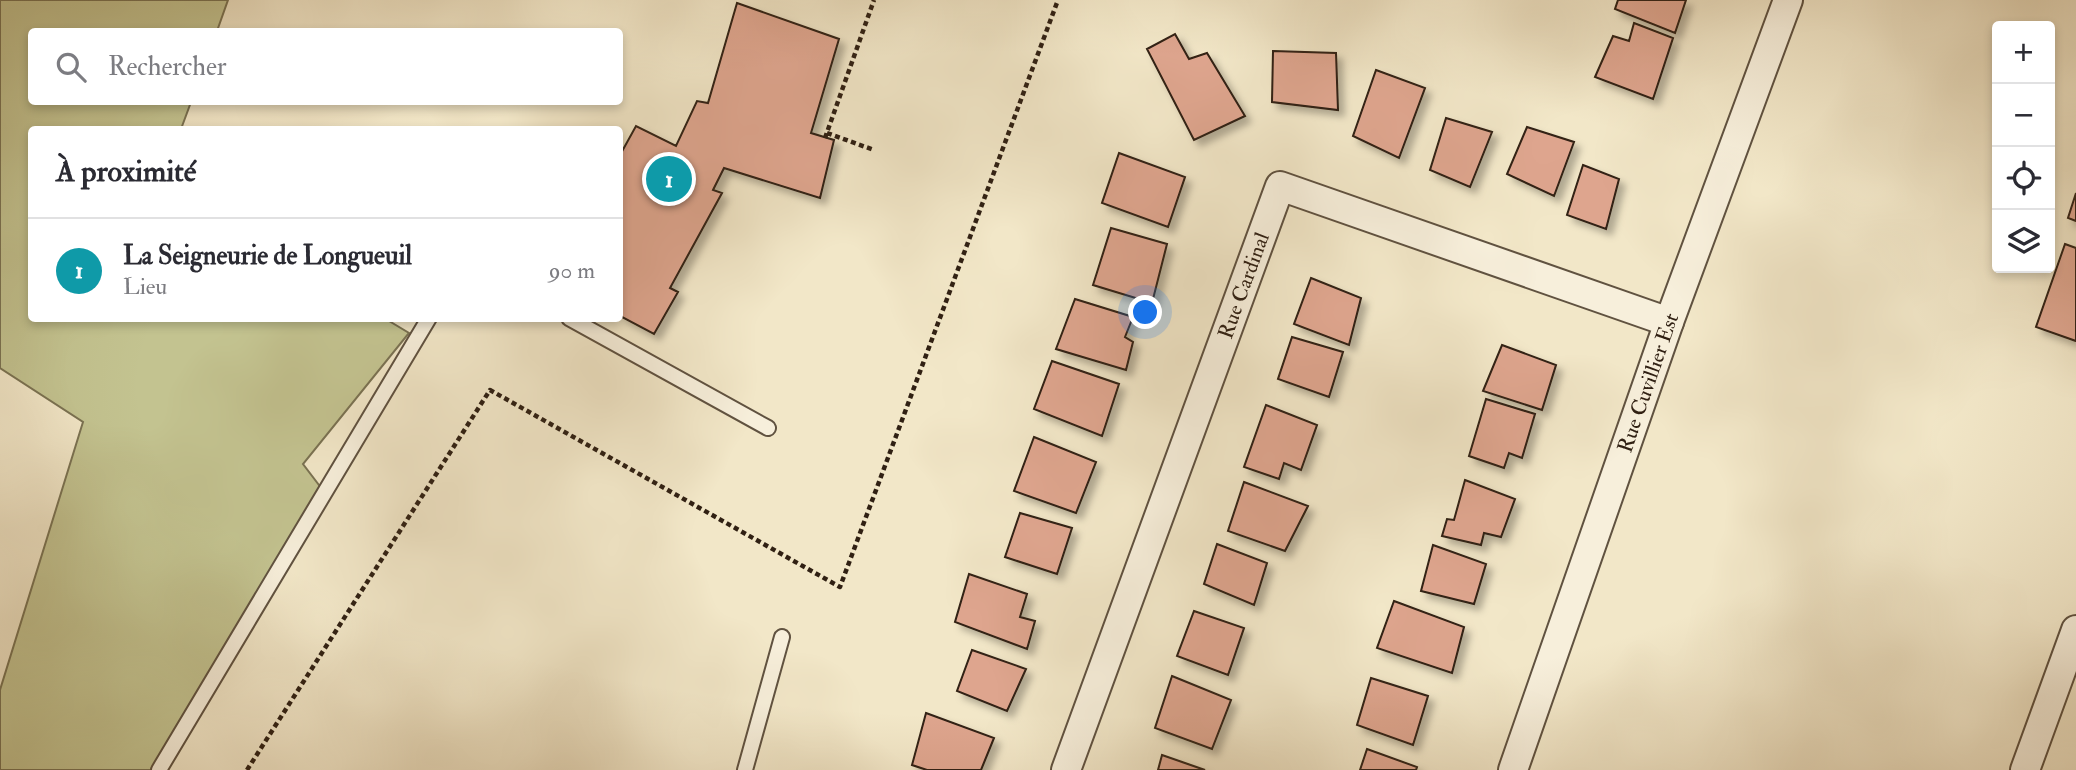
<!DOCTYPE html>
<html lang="fr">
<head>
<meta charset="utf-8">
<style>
	:root { --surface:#fff; --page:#f2f2f3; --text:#2b2b33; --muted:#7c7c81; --line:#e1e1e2; --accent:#8f2418 }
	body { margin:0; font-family:"IM FELL Double Pica",serif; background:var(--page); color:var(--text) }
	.controls { position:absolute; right:21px; top:21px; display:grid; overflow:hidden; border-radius:7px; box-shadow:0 4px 10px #0003 }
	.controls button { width:63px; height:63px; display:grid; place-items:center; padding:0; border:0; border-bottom:2px solid var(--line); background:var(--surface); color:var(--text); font:35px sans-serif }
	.you { position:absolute; left:1146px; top:313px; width:24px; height:24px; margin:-18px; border:5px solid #fff; border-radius:50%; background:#1a73e8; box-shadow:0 0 0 10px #1a73e833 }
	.badge { display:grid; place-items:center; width:46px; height:46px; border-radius:50%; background:var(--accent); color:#fff; font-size:23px; font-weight:700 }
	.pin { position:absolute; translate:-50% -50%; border:4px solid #fff; box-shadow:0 2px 7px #0006 }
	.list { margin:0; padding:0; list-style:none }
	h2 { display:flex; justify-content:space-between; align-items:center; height:91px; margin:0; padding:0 28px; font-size:30px }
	h2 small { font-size:23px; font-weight:400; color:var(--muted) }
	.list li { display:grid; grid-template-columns:46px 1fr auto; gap:21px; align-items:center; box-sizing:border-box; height:105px; padding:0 28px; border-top:2px solid var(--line) }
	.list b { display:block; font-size:26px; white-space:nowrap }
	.list p { margin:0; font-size:23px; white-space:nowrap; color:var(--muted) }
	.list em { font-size:23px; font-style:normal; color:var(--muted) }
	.icon { flex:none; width:38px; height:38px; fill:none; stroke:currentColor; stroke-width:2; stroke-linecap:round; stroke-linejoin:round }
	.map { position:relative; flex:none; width:2076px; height:770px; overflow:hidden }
	.search { position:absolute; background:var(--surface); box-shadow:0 4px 10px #0003; left:28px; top:28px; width:595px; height:77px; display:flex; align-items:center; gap:18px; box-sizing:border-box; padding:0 24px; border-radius:7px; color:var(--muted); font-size:26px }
	.panel { position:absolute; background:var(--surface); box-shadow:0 4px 10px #0003; left:28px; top:126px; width:595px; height:196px; border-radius:7px }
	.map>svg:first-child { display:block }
	.green { fill:#c3c390; stroke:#7a7252; stroke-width:2 }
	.building { fill:#dea58e; stroke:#302013; stroke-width:2; filter:url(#shadow) }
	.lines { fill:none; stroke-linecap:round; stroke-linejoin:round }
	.lane-casing { stroke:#605240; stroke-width:18 }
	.street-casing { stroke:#605240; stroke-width:32 }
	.path { stroke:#302013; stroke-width:4.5; stroke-dasharray:5 3.5; stroke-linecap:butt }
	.lane { stroke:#f7efdb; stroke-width:14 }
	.street { stroke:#f7efdb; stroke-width:28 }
	.labels { text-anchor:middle; stroke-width:6; stroke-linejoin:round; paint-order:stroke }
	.street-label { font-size:21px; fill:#302013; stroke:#f7efdb }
</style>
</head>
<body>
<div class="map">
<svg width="2076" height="770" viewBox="0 0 2076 770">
	<defs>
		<filter id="shadow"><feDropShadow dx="6" dy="6" stdDeviation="3.5" flood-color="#0004"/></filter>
	</defs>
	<rect width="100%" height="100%" fill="#f2e7c8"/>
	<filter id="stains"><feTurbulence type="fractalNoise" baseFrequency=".00286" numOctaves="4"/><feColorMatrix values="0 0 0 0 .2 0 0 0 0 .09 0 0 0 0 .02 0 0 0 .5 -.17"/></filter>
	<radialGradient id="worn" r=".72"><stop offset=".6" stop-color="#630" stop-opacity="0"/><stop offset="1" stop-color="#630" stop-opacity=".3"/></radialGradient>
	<!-- green -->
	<path class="green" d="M0,0H228L217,31L32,32V102H191L181,129L32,130V318H384L409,333L303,464L325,493L159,770H0V690L83,422L0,368Z"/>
	<!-- building -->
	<path class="building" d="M1618,0H1686L1675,33L1615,9Z
		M737,3L839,39L811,133L834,140L820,198L724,168L713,190L722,193L670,288L678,292L654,334L620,316V155L636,126L676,146L697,101L708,103Z
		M1634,23L1673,38L1653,99L1595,77L1613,36L1629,41Z
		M1175,34L1189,59L1207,53L1245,116L1194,140L1147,49Z
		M1273,51L1336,53L1338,110L1272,102Z
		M1376,70L1425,88L1399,158L1353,136Z
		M1446,118L1492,132L1470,187L1430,170Z
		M1527,127L1574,142L1554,196L1507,174Z
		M1119,153L1185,177L1168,227L1102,203Z
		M1583,165L1619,179L1606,229L1567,215Z
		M2076,193V221L2068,218Z
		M1111,228L1167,244L1152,303L1093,285Z
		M2065,244L2076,248V341L2036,327Z
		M1311,278L1361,298L1349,345L1294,324Z
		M1075,299L1133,317L1125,337L1133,342L1126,370L1056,349Z
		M1292,337L1343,352L1329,397L1278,379Z
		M1502,345L1556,365L1542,410L1483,391Z
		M1052,361L1119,384L1102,436L1034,409Z
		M1486,399L1535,414L1522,458L1509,453L1504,468L1469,456Z
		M1266,405L1317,425L1301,470L1284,463L1279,479L1244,467Z
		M1034,437L1096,462L1076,513L1014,491Z
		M1465,480L1515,499L1501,537L1484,533L1481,545L1442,536L1447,519L1454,520Z
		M1244,482L1308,506L1285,551L1228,531Z
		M1020,513L1072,528L1057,574L1005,557Z
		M1217,544L1267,563L1254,605L1204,584Z
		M1433,545L1486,564L1474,604L1421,591Z
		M969,574L1027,594L1020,617L1035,621L1027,649L955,622Z
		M1394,601L1464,627L1452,673L1377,648Z
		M1194,611L1244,628L1228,675L1177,656Z
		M972,650L1026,669L1007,711L957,691Z
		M1172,676L1231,700L1212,749L1155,728Z
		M1371,678L1428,696L1413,745L1357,725Z
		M926,713L994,738L981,770H927L912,765Z
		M1367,749L1417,767L1416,770H1360Z
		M1162,755L1205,770H1158Z"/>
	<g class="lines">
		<!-- lane casing -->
		<g class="lane-casing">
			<path id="lane" d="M569,318L768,428
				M159,770L429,318
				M745,770L782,637"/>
		</g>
		<!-- street casing -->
		<g class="street-casing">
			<g id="street">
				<path id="s1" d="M1066,770L1280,186L1669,322"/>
				<path id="s2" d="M1513,770L1669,322L1788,0"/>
				<path d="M2025,770L2076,630"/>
			</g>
		</g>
		<!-- path -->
		<path class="path" d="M827,133L874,150
			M825,138L874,0
			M247,770L490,390L840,587L1058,0"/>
		<!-- lane -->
		<use href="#lane" class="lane"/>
		<!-- street -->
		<use href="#street" class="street"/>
	</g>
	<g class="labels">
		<!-- street labels -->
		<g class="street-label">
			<text dy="7" stroke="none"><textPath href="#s1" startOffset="516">Rue Cardinal</textPath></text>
			<text dy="7" stroke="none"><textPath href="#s2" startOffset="410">Rue Cuvillier Est</textPath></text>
		</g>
	</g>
	<rect width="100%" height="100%" filter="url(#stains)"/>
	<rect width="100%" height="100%" fill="url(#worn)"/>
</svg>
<div class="controls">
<button>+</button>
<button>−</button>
<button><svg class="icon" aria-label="locate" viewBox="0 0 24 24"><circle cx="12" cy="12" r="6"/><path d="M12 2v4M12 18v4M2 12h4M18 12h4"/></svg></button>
<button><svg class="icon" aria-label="layers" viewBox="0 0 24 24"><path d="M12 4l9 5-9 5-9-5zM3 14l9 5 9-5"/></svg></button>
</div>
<div class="you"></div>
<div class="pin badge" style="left:669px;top:179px;background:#0f9aa8">1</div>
<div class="search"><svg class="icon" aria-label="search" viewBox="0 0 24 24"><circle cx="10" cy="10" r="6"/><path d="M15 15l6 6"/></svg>Rechercher</div>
<section class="panel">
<h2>À proximité<small></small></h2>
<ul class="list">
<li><span class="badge" style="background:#0f9aa8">1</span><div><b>La Seigneurie de Longueuil</b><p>Lieu</p></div><em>90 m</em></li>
</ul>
</section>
</div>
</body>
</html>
